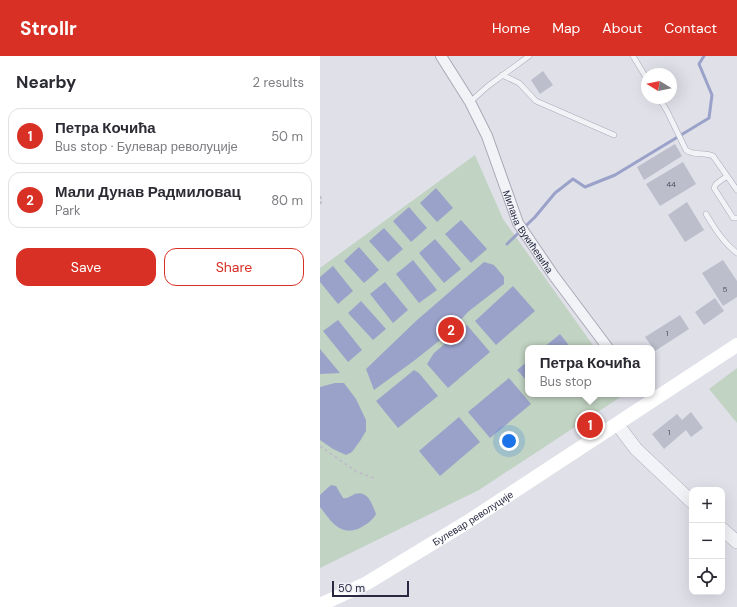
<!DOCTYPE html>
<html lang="en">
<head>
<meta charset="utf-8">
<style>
	:root { --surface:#fff; --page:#f7f7f7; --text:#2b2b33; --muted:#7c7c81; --line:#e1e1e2; --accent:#d93025 }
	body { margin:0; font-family:"DM Sans",sans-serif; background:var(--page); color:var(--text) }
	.controls { position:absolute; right:12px; bottom:12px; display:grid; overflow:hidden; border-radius:8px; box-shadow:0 4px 16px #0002 }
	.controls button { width:36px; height:36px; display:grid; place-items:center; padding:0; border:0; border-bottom:1px solid var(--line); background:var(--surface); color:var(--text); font:20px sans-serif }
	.compass { position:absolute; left:321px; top:12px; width:36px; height:36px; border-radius:50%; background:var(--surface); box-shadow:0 4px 16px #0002; rotate:280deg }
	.scale { position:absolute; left:12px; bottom:10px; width:77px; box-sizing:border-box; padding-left:4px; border:2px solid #282941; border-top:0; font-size:11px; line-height:14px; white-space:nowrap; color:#282941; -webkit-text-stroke:3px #eff0f6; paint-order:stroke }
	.you { position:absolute; left:189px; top:385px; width:14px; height:14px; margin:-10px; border:3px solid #fff; border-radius:50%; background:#1a73e8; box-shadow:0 0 0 6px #1a73e833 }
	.badge { display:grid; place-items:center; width:26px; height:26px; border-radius:50%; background:var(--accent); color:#fff; font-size:13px; font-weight:700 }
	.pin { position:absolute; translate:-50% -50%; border:2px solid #fff; box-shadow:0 1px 4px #0006 }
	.popup { position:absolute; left:205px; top:289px; width:130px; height:52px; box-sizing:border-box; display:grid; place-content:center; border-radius:8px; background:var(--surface); filter:drop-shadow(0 1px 3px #0005); font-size:13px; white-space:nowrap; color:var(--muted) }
	.popup b { font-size:15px; color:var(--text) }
	.popup::after { content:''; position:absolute; left:50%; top:100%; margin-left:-8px; border:8px solid transparent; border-top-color:var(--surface) }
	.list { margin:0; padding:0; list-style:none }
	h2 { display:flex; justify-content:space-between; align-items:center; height:52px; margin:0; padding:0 16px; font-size:17px }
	h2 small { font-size:13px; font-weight:400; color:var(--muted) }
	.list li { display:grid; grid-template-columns:26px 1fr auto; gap:12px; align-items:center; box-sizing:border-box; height:56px; margin:0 8px 8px; padding:0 8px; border:1px solid var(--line); border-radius:12px }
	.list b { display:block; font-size:15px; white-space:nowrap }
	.list p { margin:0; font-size:13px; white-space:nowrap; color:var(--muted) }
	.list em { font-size:13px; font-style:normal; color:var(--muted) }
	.actions { display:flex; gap:8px; padding:12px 16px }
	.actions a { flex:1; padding:9px 0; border:1px solid var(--accent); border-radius:12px; text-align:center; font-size:14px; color:var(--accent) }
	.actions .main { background:var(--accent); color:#fff }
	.icon { flex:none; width:22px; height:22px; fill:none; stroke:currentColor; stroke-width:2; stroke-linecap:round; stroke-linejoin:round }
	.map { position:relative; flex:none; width:417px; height:551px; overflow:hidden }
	header { display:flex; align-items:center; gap:24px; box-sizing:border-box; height:56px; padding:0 20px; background:var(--accent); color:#fff }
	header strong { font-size:19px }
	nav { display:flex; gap:22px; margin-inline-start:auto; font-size:14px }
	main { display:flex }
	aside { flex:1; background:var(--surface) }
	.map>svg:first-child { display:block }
	.green { fill:#c1d3c2 }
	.water { fill:#9aa2ca }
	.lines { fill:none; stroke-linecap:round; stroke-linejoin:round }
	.stream { stroke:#9aa2ca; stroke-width:3 }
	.building { fill:#bdbecc }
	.service-casing { stroke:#a9a9b7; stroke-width:6 }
	.minor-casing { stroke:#a9a9b7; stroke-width:12 }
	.tertiary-casing { stroke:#a9a9b7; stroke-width:14 }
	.path { stroke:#bdbec8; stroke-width:2; stroke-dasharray:3 3; stroke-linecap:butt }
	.service { stroke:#f2f3f7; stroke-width:5 }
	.minor { stroke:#f2f3f7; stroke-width:10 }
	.tertiary { stroke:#f2f3f7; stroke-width:13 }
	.secondary { stroke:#fff; stroke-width:14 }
	.labels { text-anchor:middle; stroke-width:3; stroke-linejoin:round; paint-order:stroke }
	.number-label { font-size:8px; fill:#4d4e64 }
	.street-label { font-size:10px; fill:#282941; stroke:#eff0f6 }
</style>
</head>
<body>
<header>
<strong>Strollr</strong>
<nav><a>Home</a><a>Map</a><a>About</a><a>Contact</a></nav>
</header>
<main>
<aside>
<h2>Nearby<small>2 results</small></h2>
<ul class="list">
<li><span class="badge">1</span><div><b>Петра Кочића</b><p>Bus stop · Булевар револуције</p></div><em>50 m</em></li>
<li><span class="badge">2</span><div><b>Мали Дунав Радмиловац</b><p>Park</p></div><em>80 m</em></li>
</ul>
<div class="actions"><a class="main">Save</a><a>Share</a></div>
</aside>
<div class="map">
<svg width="417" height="551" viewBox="0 0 417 551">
	<rect width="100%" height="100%" fill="#e0e0e9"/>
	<!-- green -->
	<path class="green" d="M155,99L183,163L275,292H208V338H305L159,434L0,512V212Z
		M417,312V367L389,333Z"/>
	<!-- water -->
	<path class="water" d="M116,132L133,152L117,166L100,147Z
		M89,151L107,172L91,186L73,165Z
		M141,164L167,193L151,207L125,178Z
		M64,172L83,193L68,206L49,185Z
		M115,183L141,213L124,227L99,197Z
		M39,191L59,214L44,227L24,205Z
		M93,204L117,234L99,247L76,218Z
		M164,206L174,209L184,221V228L149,255L124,281L95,304L54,334L46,313L96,265Z
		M13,210L33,235L18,248L0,226V221Z
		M65,226L88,254L73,267L50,238Z
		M193,230L215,255L176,289L155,265Z
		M41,245L66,273L53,284L28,257Z
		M18,264L42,294L28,306L3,275Z
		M147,269L170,296L128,332L107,308L114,297Z
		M240,278L251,292H223Z
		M0,293L20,317L0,318Z
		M208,305V326L197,314Z
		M94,314L99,317L118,340L78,372L56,345Z
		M189,322L211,348L170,382L148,356Z
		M15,327H24L36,343L46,364V375L40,385L32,396L26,399L13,393L0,384V331Z
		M139,361L160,386L120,420L99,395Z
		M11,429L16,430L23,442C28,443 30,440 35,438C48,434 52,448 56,458C52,465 47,468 40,472C20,481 11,465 0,451V439Z"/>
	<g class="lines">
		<!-- stream -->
		<path class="stream" d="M187,188L215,161L235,137L253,123L265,131L295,119L389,62L392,39L379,8L384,0"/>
	</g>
	<!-- building -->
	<path class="building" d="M223,15L233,29L220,38L211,24Z
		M355,88L362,100L324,124L317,111Z
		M363,106L376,128L340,150L326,128Z
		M367,146L384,174L365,186L348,159Z
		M403,204L417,225V241L403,250L382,217Z
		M395,242L404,255L384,269L375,256Z
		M360,259L369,273L335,295L325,281Z
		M371,356L383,372L371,381L366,374L344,393L332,378L357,358L362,364Z"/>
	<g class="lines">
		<!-- service casing -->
		<g class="service-casing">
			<path id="service" d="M313,0L327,23
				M182,19L199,27L216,45L294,79
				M339,42L347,55L366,94C373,100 384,96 393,100L417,134
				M150,46L168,30L209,0
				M407,120L396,128L394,132L412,160L413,162H417
				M386,158C395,173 403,186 417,197"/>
		</g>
		<!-- minor casing -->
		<g class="minor-casing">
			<g id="minor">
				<path id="s1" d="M121,0L150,46L167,80L198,167L234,220L288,292"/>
			</g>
		</g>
		<!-- tertiary casing -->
		<g class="tertiary-casing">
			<path id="tertiary" d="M297,368L316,393L372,446
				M402,473L417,486"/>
		</g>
		<!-- path -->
		<path class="path" d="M0,140L2,145L0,148
			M0,390L37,416L54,422"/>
		<!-- service -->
		<use href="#service" class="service"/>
		<!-- minor -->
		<use href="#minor" class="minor"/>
		<!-- tertiary -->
		<use href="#tertiary" class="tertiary"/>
		<!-- secondary -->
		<path class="secondary" id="s2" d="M0,549L47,527L149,465L417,289"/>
	</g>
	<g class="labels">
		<!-- number labels -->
		<g class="number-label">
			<text x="351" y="131">44</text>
			<text x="405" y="236">5</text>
			<text x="347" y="280">1</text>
			<text x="349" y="379">1</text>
		</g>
		<!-- street labels -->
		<g class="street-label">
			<text dy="4" stroke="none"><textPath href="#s1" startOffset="197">Милана Вукићевића</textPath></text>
			<text dy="4" stroke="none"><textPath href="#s2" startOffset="176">Булевар револуције</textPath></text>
		</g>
	</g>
</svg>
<div class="controls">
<button>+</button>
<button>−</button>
<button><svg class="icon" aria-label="locate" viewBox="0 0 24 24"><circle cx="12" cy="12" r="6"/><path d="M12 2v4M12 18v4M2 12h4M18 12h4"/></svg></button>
</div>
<svg class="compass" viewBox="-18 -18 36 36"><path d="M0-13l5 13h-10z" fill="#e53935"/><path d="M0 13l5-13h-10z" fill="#7c7c81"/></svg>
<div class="scale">50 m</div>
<div class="you"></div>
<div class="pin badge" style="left:270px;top:369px">1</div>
<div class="popup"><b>Петра Кочића</b>Bus stop</div>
<div class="pin badge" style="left:131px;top:274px">2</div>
</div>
</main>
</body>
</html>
